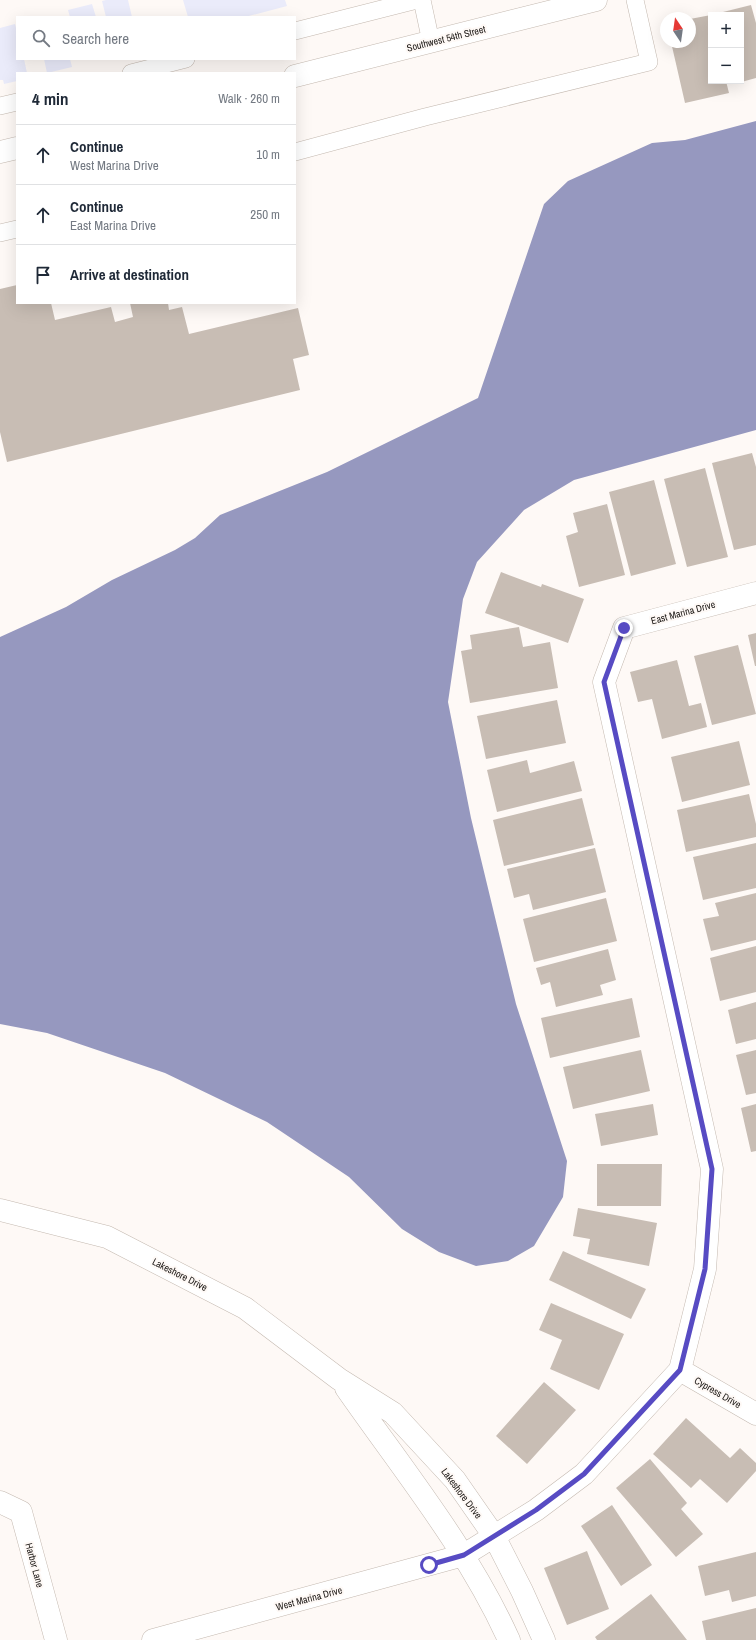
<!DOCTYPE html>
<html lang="en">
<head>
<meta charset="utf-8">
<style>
	:root { --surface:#fff; --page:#f6f6f7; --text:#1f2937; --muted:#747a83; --line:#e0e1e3 }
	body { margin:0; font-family:"Archivo Narrow",sans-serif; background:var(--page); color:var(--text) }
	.controls { position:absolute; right:12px; top:12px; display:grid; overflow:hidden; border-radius:0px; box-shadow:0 4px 16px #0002 }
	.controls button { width:36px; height:36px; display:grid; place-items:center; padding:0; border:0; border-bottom:1px solid var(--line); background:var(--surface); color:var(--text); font:20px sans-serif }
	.compass { position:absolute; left:660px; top:12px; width:36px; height:36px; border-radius:50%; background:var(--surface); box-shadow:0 4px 16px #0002; rotate:347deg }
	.stop { position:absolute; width:12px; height:12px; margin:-9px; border:3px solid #574bc3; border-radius:50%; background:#fff }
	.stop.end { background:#574bc3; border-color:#fff; box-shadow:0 1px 4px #0008 }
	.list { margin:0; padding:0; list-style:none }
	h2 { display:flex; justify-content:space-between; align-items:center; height:52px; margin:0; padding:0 16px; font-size:17px }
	h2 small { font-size:13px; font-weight:400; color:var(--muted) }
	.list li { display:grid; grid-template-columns:26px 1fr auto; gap:12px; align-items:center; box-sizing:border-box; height:60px; padding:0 16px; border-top:1px solid var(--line) }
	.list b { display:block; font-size:15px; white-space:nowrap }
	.list p { margin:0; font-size:13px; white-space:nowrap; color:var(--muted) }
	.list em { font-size:13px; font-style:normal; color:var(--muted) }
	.icon { flex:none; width:22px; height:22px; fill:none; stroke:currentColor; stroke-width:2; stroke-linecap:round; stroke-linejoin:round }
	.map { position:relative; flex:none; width:756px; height:1640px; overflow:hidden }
	.search { position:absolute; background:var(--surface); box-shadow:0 4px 16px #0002; left:16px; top:16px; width:280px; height:44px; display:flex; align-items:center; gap:10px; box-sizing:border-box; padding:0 14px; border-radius:0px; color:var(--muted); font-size:15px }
	.panel { position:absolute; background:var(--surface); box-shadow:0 4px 16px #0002; left:16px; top:72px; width:280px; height:232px; border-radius:0px }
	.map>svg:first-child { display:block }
	.green { fill:#eaebfa }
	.water { fill:#9698bf }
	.building { fill:#c8bdb4 }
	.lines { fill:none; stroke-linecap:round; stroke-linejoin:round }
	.service-casing { stroke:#c4b9b0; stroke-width:18 }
	.minor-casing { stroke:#c4b9b0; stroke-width:23 }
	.service { stroke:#fff; stroke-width:17 }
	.minor { stroke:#fff; stroke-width:22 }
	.route { stroke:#574bc3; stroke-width:5 }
	.labels { text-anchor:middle; stroke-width:4; stroke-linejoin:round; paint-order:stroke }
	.street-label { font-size:10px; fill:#1b1714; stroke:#fef9f6 }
</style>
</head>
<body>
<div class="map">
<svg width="756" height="1640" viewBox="0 0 756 1640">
	<rect width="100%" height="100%" fill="#fef9f6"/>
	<!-- green -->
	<path class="green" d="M106,0H128L132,17H106L102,1Z
		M183,0H285L287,6L245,17H188Z
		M92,4L96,17H70L68,10Z
		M15,24L17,32V59H24L27,73H17V81L4,84L3,80H0V28Z
		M44,59H70L72,67L47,73Z"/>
	<!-- water -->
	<path class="water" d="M756,121V430L574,480L524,510L477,562L463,599L448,702L471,818L516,1004L567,1161L563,1197L534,1246L508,1261L476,1266L439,1252L402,1229L349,1177L267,1122L165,1073L47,1033L0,1024V637L66,607L112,580L175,550L195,538L220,515L327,472L478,398L544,204L568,181L652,143L685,140Z"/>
	<!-- building -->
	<path class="building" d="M751,5L756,23V78L734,84L733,81H741V15L715,14Z
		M711,15V81H726L729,93L685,103L671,42H690V19Z
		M17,285V303H51L55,320L111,307L115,322L133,317L130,303H168L169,310L182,307L189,334L298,308L309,355L293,359L300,390L7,462L0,432V289Z
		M752,453L756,467V545L734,550L712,463Z
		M705,468L728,557L687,567L664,479Z
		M654,480L676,564L631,576L609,492Z
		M607,504L625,575L579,587L566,536L578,532L573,513Z
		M501,572L541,587L542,584L584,599L568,643L485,613Z
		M519,627L523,647L550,642L558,688L470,703L461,651L472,649L470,635Z
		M756,633V666H755L748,635Z
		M738,645L756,714L712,725L694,656Z
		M677,660L689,706L701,703L707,727L662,739L652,699L638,702L630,672Z
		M557,700L566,743L486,759L477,716Z
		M739,741L750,785L682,802L671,757Z
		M527,760L530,773L574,761L582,791L497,812L487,770Z
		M749,794L756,824V837L686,852L677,810Z
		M582,798L594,845L504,866L493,820Z
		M756,843V888L703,900L693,857Z
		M595,848L606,892L533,910L529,894L514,898L507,869Z
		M756,893V940L711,951L703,919L719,916L715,903Z
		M606,898L617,941L534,962L523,919Z
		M756,946V992L720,1001L710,958Z
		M608,949L616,980L600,985L603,995L556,1007L550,982L541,985L536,968Z
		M632,998L640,1037L550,1058L541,1018Z
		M756,1002V1039L736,1044L728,1010Z
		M641,1050L650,1091L573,1109L563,1067Z
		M756,1050V1093L746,1095L736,1055Z
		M653,1104L658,1135L601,1146L595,1114Z
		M756,1104V1151L751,1152L741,1108Z
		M597,1164H662L661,1206H597Z
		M578,1208L657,1223L649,1266L587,1254L590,1239L573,1236Z
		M563,1251L646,1289L631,1319L549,1280Z
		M551,1303L624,1334L599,1390L550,1369L562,1340L539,1330Z
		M544,1382L576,1410L527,1464L496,1436Z
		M686,1418L730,1458L740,1448L756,1463V1471L727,1503L700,1479L691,1488L653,1454Z
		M650,1459L687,1503L681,1509L703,1534L676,1557L616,1488Z
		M612,1505L652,1565L621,1586L581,1526Z
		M587,1551L609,1609L567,1625L544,1568Z
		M756,1552V1596L732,1602L729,1590L705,1596L698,1566Z
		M651,1594L687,1640H597L595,1637Z
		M756,1608V1640H706L702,1621Z"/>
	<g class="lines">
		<!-- service casing -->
		<g class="service-casing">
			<path id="service" d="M422,0L431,42
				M295,31L417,0
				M131,73L186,59
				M0,106L17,102
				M295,152L425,117L649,62L635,0
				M0,233L17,229"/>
		</g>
		<!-- minor casing -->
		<g class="minor-casing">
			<path id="minor" d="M295,76L596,0
				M0,152L17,148
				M0,1210L107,1237L245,1308L339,1379L393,1413L455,1480L494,1536L522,1591L544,1640
				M680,1370L756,1414
				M346,1388C403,1470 468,1549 509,1640
				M0,1502L21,1512L56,1640
				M153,1640L464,1555L536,1510L584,1474L680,1370L705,1269L712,1169L604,682L624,628L756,593"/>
		</g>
		<!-- service -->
		<use href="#service" class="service"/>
		<!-- minor -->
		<use href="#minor" class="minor"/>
	</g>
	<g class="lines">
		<!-- route -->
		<path class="route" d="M429,1565L464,1555L536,1510L584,1474L680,1370L705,1269L712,1169L604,682L624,628"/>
	</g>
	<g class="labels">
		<!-- street labels -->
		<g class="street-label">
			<text transform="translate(446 38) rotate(-14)" y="4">Southwest 54th Street</text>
			<text transform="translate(683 612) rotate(-15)" y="4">East Marina Drive</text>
			<text transform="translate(180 1274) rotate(27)" y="4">Lakeshore Drive</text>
			<text transform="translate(718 1392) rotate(30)" y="4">Cypress Drive</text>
			<text transform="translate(462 1493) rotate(53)" y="4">Lakeshore Drive</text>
			<text transform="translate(35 1565) rotate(75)" y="4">Harbor Lane</text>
			<text transform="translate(309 1598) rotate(-15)" y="4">West Marina Drive</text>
		</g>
	</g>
</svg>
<div class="controls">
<button>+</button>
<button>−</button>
</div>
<svg class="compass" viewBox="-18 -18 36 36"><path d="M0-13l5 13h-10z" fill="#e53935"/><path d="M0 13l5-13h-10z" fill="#747a83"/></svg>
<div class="stop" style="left:429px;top:1565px"></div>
<div class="stop end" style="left:624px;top:628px"></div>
<div class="search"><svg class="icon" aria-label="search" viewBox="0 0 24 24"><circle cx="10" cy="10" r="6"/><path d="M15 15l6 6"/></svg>Search here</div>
<section class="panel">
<h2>4 min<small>Walk · 260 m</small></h2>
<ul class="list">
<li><svg class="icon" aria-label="ahead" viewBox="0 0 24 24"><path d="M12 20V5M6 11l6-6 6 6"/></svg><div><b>Continue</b><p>West Marina Drive</p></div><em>10 m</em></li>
<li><svg class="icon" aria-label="ahead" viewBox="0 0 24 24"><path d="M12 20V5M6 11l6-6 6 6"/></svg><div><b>Continue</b><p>East Marina Drive</p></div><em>250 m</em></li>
<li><svg class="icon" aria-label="arrive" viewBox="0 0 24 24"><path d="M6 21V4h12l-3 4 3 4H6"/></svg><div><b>Arrive at destination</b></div></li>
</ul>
</section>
</div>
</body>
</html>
